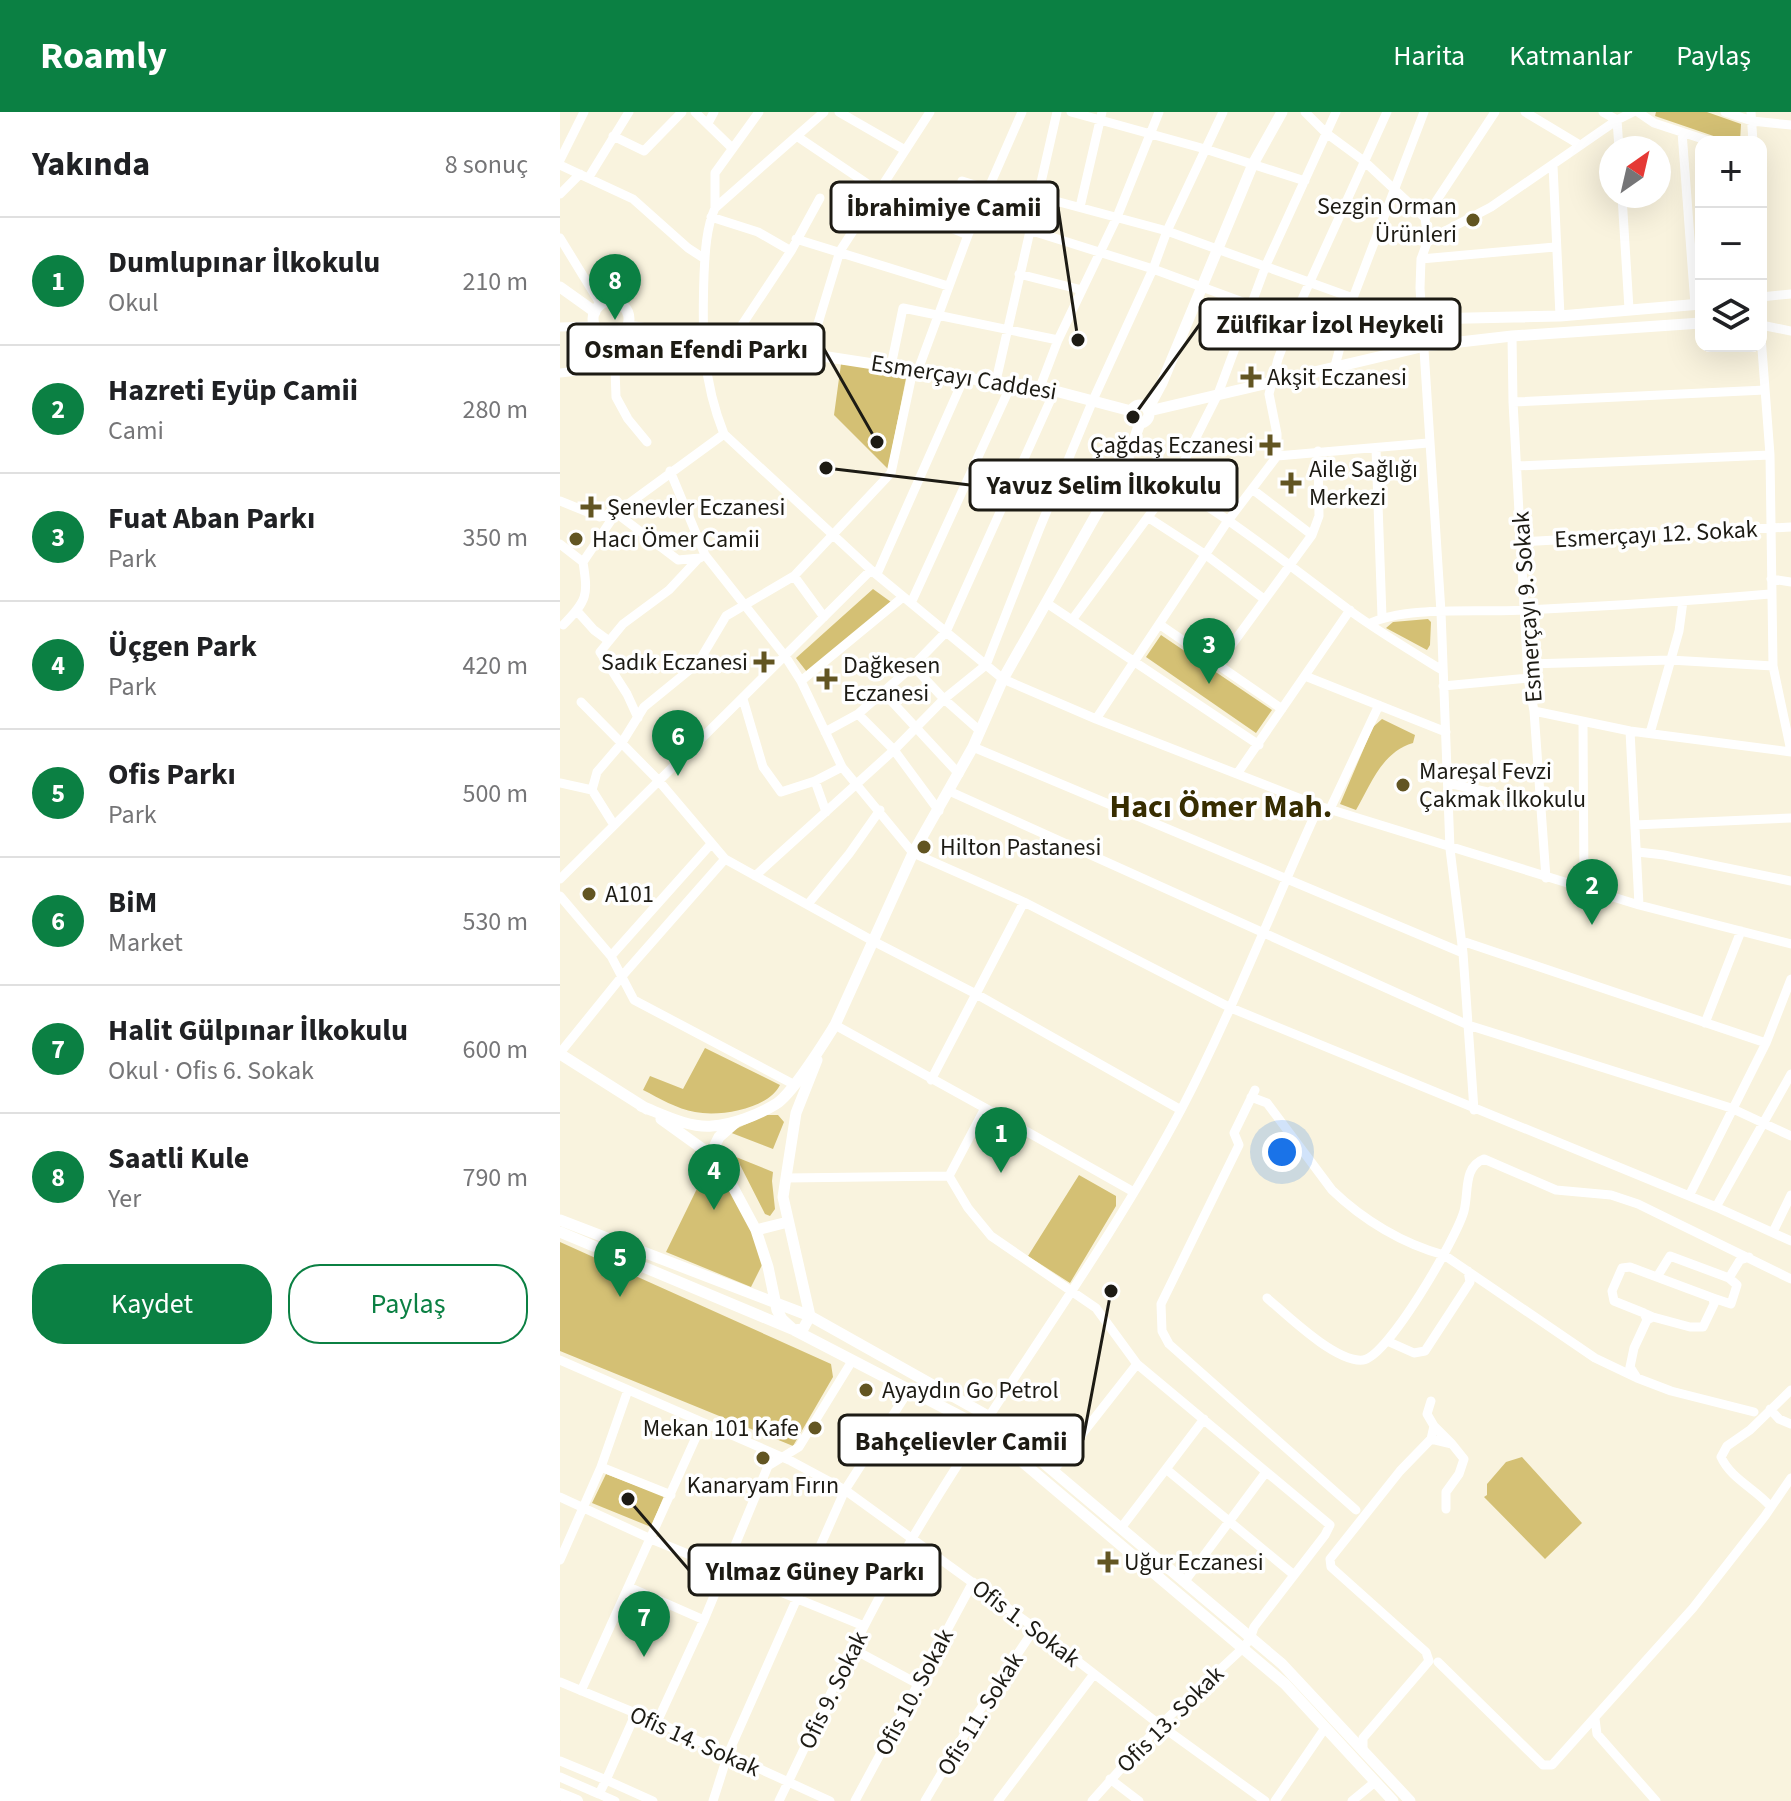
<!DOCTYPE html>
<html lang="tr">
<head>
<meta charset="utf-8">
<style>
	:root { --surface:#fff; --page:#f2f2f2; --text:#202124; --muted:#757577; --line:#e0e0e0; --accent:#0b8043 }
	body { margin:0; font-family:"Source Sans 3",sans-serif; background:var(--page); color:var(--text) }
	.controls { position:absolute; right:24px; top:24px; display:grid; overflow:hidden; border-radius:16px; box-shadow:0 8px 32px #0002 }
	.controls button { width:72px; height:72px; display:grid; place-items:center; padding:0; border:0; border-bottom:2px solid var(--line); background:var(--surface); color:var(--text); font:40px sans-serif }
	.compass { position:absolute; left:1039px; top:24px; width:72px; height:72px; border-radius:50%; background:var(--surface); box-shadow:0 8px 32px #0002; rotate:34deg }
	.you { position:absolute; left:722px; top:1040px; width:28px; height:28px; margin:-20px; border:6px solid #fff; border-radius:50%; background:#1a73e8; box-shadow:0 0 0 12px #1a73e833 }
	.badge { display:grid; place-items:center; width:52px; height:52px; border-radius:50%; background:var(--accent); color:#fff; font-size:26px; font-weight:700 }
	.pin { position:absolute; translate:-50% -66px; filter:drop-shadow(0 2px 4px #0008) }
	.pin::after { content:''; position:absolute; top:42px; width:28px; height:24px; background:inherit; clip-path:polygon(0 0,100% 0,50% 100%) }
	.list { margin:0; padding:0; list-style:none }
	h2 { display:flex; justify-content:space-between; align-items:center; height:104px; margin:0; padding:0 32px; font-size:34px }
	h2 small { font-size:26px; font-weight:400; color:var(--muted) }
	.list li { display:grid; grid-template-columns:52px 1fr auto; gap:24px; align-items:center; box-sizing:border-box; height:128px; padding:0 32px; border-top:2px solid var(--line) }
	.list b { display:block; font-size:30px; white-space:nowrap }
	.list p { margin:0; font-size:26px; white-space:nowrap; color:var(--muted) }
	.list em { font-size:26px; font-style:normal; color:var(--muted) }
	.actions { display:flex; gap:16px; padding:24px 32px }
	.actions a { flex:1; padding:18px 0; border:2px solid var(--accent); border-radius:32px; text-align:center; font-size:28px; color:var(--accent) }
	.actions .main { background:var(--accent); color:#fff }
	.icon { flex:none; width:44px; height:44px; fill:none; stroke:currentColor; stroke-width:2; stroke-linecap:round; stroke-linejoin:round }
	.map { position:relative; flex:none; width:1231px; height:1689px; overflow:hidden }
	header { display:flex; align-items:center; gap:48px; box-sizing:border-box; height:112px; padding:0 40px; background:var(--accent); color:#fff }
	header strong { font-size:38px }
	nav { display:flex; gap:44px; margin-inline-start:auto; font-size:28px }
	main { display:flex }
	aside { flex:1; background:var(--surface) }
	.map>svg:first-child { display:block }
	.green { fill:#d4c074 }
	.lines { fill:none; stroke-linecap:round; stroke-linejoin:round }
	.minor { stroke:#fff; stroke-width:9 }
	.major { stroke:#fff; stroke-width:11 }
	.highway { stroke:#fff; stroke-width:12 }
	.poi-dot { fill:#625522; stroke:#fff; stroke-width:3 }
	.labels { text-anchor:middle; stroke-width:7; stroke-linejoin:round; paint-order:stroke }
	.poi-label { font-size:24px; fill:#1d1b14; stroke:#fff; text-anchor:start }
	.street-label { font-size:24px; fill:#1d1b14; stroke:#fff }
	.district-label { font-size:32px; font-weight:bold; fill:#372d01; stroke:#fff }
	.leader { fill:none; stroke:#1d1b14; stroke-width:3 }
	.callout-dot { fill:#1d1b14; stroke:#fff; stroke-width:3 }
	.callout { fill:#fff; stroke:#1d1b14; stroke-width:3 }
	.callout-label { font-size:26px; text-anchor:middle; font-weight:bold; fill:#1d1b14 }
</style>
</head>
<body>
<header>
<strong>Roamly</strong>
<nav><a>Harita</a><a>Katmanlar</a><a>Paylaş</a></nav>
</header>
<main>
<aside>
<h2>Yakında<small>8 sonuç</small></h2>
<ul class="list">
<li><span class="badge">1</span><div><b>Dumlupınar İlkokulu</b><p>Okul</p></div><em>210 m</em></li>
<li><span class="badge">2</span><div><b>Hazreti Eyüp Camii</b><p>Cami</p></div><em>280 m</em></li>
<li><span class="badge">3</span><div><b>Fuat Aban Parkı</b><p>Park</p></div><em>350 m</em></li>
<li><span class="badge">4</span><div><b>Üçgen Park</b><p>Park</p></div><em>420 m</em></li>
<li><span class="badge">5</span><div><b>Ofis Parkı</b><p>Park</p></div><em>500 m</em></li>
<li><span class="badge">6</span><div><b>BiM</b><p>Market</p></div><em>530 m</em></li>
<li><span class="badge">7</span><div><b>Halit Gülpınar İlkokulu</b><p>Okul · Ofis 6. Sokak</p></div><em>600 m</em></li>
<li><span class="badge">8</span><div><b>Saatli Kule</b><p>Yer</p></div><em>790 m</em></li>
</ul>
<div class="actions"><a class="main">Kaydet</a><a>Paylaş</a></div>
</aside>
<div class="map">
<svg width="1231" height="1689" viewBox="0 0 1231 1689">
	<rect width="100%" height="100%" fill="#f9f3de"/>
	<!-- green -->
	<path class="green" d="M1096,0H1147L1181,12L1180,30H1171L1095,4Z
		M281,252L347,261L328,357L274,303Z
		M313,477L331,490L247,560L236,546Z
		M868,507L871,510L870,533L867,538L826,516L833,510Z
		M601,523L712,598L696,621L586,545Z
		M822,607L855,623L853,631C822,640 811,672 796,698L780,692L813,615Z
		M145,936L220,973C208,997 160,1005 135,1000C117,997 99,986 83,978L90,964L123,977Z
		M206,1003H218L224,1010L213,1037L169,1020Z
		M176,1045L213,1060L212,1069L215,1097L210,1104L205,1102Z
		M151,1048L161,1055L206,1145L191,1175L106,1140Z
		M519,1063L556,1084V1094L510,1171L468,1144Z
		M0,1130L271,1252L273,1265L233,1334L0,1239Z
		M962,1345L1022,1411L985,1447L924,1385L927,1383V1372L946,1350Z
		M46,1362L104,1384L91,1415L32,1391Z"/>
	<g class="lines">
		<!-- minor -->
		<path class="minor" d="M135,0L172,36
			M264,0L155,96C146,116 145,142 144,163C142,222 142,267 164,322L311,458L443,567L536,607L759,694L1079,793L1231,832
			M279,0L345,38
			M511,0L645,37L745,69
			M745,0L766,21L804,49L865,106
			M965,0L1020,33
			M1043,0L1057,8L1059,36
			M1078,0L1094,11L1152,30
			M1165,0L1192,9L1231,13
			M1191,0L1193,30
			M148,11L154,0
			M1122,20L1135,193
			M53,24L84,39L122,0
			M238,25L318,79
			M0,48L24,0
			M0,53L73,87L128,136L145,147
			M993,54L1000,204
			M29,65L69,0
			M402,69L428,77
			M0,82L20,62
			M315,84L408,123
			M477,84L607,119L793,186
			M1062,84L1069,197
			M520,95L542,0
			M155,96V61L199,0
			M151,105L198,120L231,139
			M865,106L868,128L861,147L860,176L881,500L890,737L903,841L914,998
			M865,106L935,0
			M469,118L593,157L781,226
			M0,126L41,193
			M236,127L388,174
			M868,128L931,95L1057,8L1073,0
			M861,147L995,135
			M459,162L522,178
			M1201,185L1231,182
			M1201,213L1231,219
			M0,215L34,214
			M952,224L953,290L968,566L974,599L986,766
			M1201,224L1210,343L1213,554L1231,639
			M172,228L231,139L260,86
			M249,241L280,139L370,0
			M331,254L343,196L498,228
			M775,254L793,186L864,0
			M358,258L408,123L462,0
			M0,261L44,256L55,257L54,225
			M436,269L497,0
			M480,275L498,228L557,105L599,0
			M953,290L1205,278
			M87,330L68,307L56,285L55,257C87,251 114,245 142,227
			M816,336L822,505
			M717,344L868,331
			M567,348C647,387 718,445 789,498C819,520 851,539 882,558
			M957,354L1210,343
			M110,359L145,443L225,544L241,569L282,655L353,741L464,790L671,896L1156,1095L1231,1129
			M692,377L752,423
			M0,389L40,405L56,401
			M56,401L118,448L140,446
			M589,406L646,443L704,487
			M961,430L1231,415
			M0,432L23,450L56,401L164,322
			M317,462L404,266
			M234,464L264,505
			M1211,467L1231,470
			M351,491L451,273
			M488,492L699,633
			M17,499L34,518L49,529
			M512,508L613,371L658,282L706,153L776,0
			M599,512L722,597
			M809,512C845,493 924,501 966,498C1048,494 1129,489 1210,482
			M3,513C28,488 28,483 23,450
			M968,552L1110,548L1213,554
			M657,553L752,423L759,404L758,339
			M353,554L384,587L420,619
			M745,564L886,620
			M241,569L343,485
			M883,574L968,566
			M323,580L399,662
			M183,587L203,655L221,680L255,669L282,655
			M21,590L98,668L165,747
			M974,599L1070,619L1231,640
			M298,602L334,638L379,699
			M78,606L67,582L40,540L63,512L109,478L137,448
			M536,607L667,410L717,344V322L709,282L718,247L733,207L827,0
			M1023,610L1024,776
			M1070,619L1079,793
			M265,620L298,602L353,554L386,520L495,278
			M1090,621L1119,519L1123,489
			M413,635L903,841
			M677,662L790,498
			M255,669L266,700
			M0,671L32,678L37,660L61,632L84,595L138,551L166,504L234,464L331,361L353,258
			M888,671L981,692
			M32,678L54,713
			M389,679L908,913L1171,996L1231,1024
			M770,697L819,593
			M1075,713L1231,706
			M1078,740L1104,743L1231,769
			M195,764L334,638L384,587L426,553L479,418L533,288L593,157L607,119L663,0
			M0,767L311,458
			M0,784L51,844L74,888L233,972
			M248,792L289,742L320,698
			M902,829L1206,931
			M51,844L151,732
			M1145,911L1181,819
			M275,913L425,996L389,1064
			M0,941L63,863L165,747L313,829L418,883L621,998
			M371,968L464,790
			M695,978L674,1021L679,1033L601,1192L602,1219L609,1232L796,1398
			M691,985L707,991L772,1078C803,1108 843,1132 884,1143L1035,1246L1077,1266
			M425,996L572,1079
			M226,1066L389,1064L408,1096L431,1124L536,1196L577,1252L770,1413L765,1423L694,1515L690,1527L683,1536L600,1613L532,1689
			M1129,1084L1206,931L1231,867
			M1156,1095L1231,962
			M1213,1120L1231,1083
			M1097,1165L1110,1144L1169,1166L1177,1173L1171,1192L1153,1186
			M1169,1166L1180,1148L1189,1145
			M707,1186C727,1203 776,1251 803,1248C828,1245 897,1125 904,1099C909,1080 903,1055 924,1047L996,1078L1051,1083L1078,1092L1231,1167
			M1084,1201L1054,1189L1052,1179L1062,1156L1070,1155L1153,1186L1154,1192L1143,1215H1130L1093,1205
			M1087,1208L1093,1205L1084,1201L1087,1208L1074,1236L1070,1255L1077,1266L1111,1279L1194,1300
			M827,1229L854,1241L865,1239L910,1170L908,1159
			M0,1248L231,1349L285,1378L475,1516L600,1613L705,1689
			M1210,1297L1219,1307L1231,1312
			M644,1307L606,1357L734,1463
			M871,1327L892,1332L874,1314
			M41,1355L111,1383
			M493,1359L577,1252
			M0,1385L91,1427L304,1514
			M1211,1395C1196,1377 1171,1367 1161,1345L1167,1334L1190,1318L1231,1278
			M886,1397V1380L899,1362L904,1347L892,1332
			M561,1416L606,1357
			M0,1448L41,1355L68,1278
			M625,1469L706,1360
			M69,1475L144,1508
			M293,1537L358,1572
			M878,1550L983,1653H992L1133,1496L1205,1404L1231,1366
			M0,1570L97,1610L270,1689
			M21,1579L142,1312
			M75,1603L46,1668L93,1689
			M1035,1607L1037,1622L1096,1689
			M97,1610L144,1508L208,1354L239,1335L292,1249
			M803,1638V1626L869,1549L866,1540L771,1455L770,1447L840,1359L871,1327L874,1314L867,1302L871,1289
			M0,1649L46,1668L39,1682L55,1689
			M0,1665L39,1682
			M550,1667L579,1689
			M153,1689L168,1642L285,1378L349,1278
			M219,1689C262,1600 303,1510 353,1425C439,1280 543,1145 622,996C673,898 713,794 759,694
			M295,1689L413,1470
			M365,1689L413,1608L475,1516
			M438,1689L534,1562
			M715,1689L765,1616
			M792,1689L815,1670"/>
		<!-- major -->
		<path class="major" d="M0,175L35,200
			M33 207a18 18 0 1 1 36 0a18 18 0 1 1-36 0Z
			M864,207L1000,204L1141,192
			M68,214L404,266L480,275L571,299
			M571 302a9 9 0 1 1 18 0a9 9 0 1 1-18 0Z
			M588,297L602,271L693,52L722,0
			M589,299L865,234L952,224L1141,211
			M0,942L87,997
			M81,994C102,1002 128,1016 152,1014C172,1013 198,1003 216,992C233,981 263,932 275,913L353,741L413,635L443,567L567,348L580,311
			M101,1007L158,1048
			M175,1011L159,1025L155,1033L159,1049L196,1118L208,1155L217,1198L222,1207L234,1218L243,1217L250,1204L223,1085L236,1001L257,948
			M0,1108L250,1204L428,1304L722,1552L850,1689
			M196,1118L228,1110
			M0,1120L234,1218L421,1315L725,1572L833,1689"/>
		<!-- highway -->
		<path class="highway" d="M0,1682L17,1689"/>
	</g>
	<!-- markers -->
	<g class="poi-dot">
		<circle cx="913" cy="108" r="8"/>
		<path d="M687 253h8v8h8v8h-8v8h-8v-8h-8v-8h8z"/>
		<path d="M706 321h8v8h8v8h-8v8h-8v-8h-8v-8h8z"/>
		<path d="M727 359h8v8h8v8h-8v8h-8v-8h-8v-8h8z"/>
		<path d="M27 383h8v8h8v8h-8v8h-8v-8h-8v-8h8z"/>
		<circle cx="16" cy="427" r="8"/>
		<path d="M200 538h8v8h8v8h-8v8h-8v-8h-8v-8h8z"/>
		<path d="M263 555h8v8h8v8h-8v8h-8v-8h-8v-8h8z"/>
		<circle cx="843" cy="673" r="8"/>
		<circle cx="364" cy="735" r="8"/>
		<circle cx="29" cy="782" r="8"/>
		<circle cx="306" cy="1278" r="8"/>
		<circle cx="255" cy="1316" r="8"/>
		<circle cx="203" cy="1346" r="8"/>
		<path d="M544 1438h8v8h8v8h-8v8h-8v-8h-8v-8h8z"/>
	</g>
	<g class="labels">
		<!-- poi labels -->
		<g class="poi-label">
			<text x="897" y="102" text-anchor="end">Sezgin Orman<tspan x="897" dy="28">Ürünleri</tspan></text>
			<text x="707" y="273">Akşit Eczanesi</text>
			<text x="694" y="341" text-anchor="end">Çağdaş Eczanesi</text>
			<text x="749" y="365">Aile Sağlığı<tspan x="749" dy="28">Merkezi</tspan></text>
			<text x="47" y="403">Şenevler Eczanesi</text>
			<text x="32" y="435">Hacı Ömer Camii</text>
			<text x="188" y="558" text-anchor="end">Sadık Eczanesi</text>
			<text x="283" y="561">Dağkesen<tspan x="283" dy="28">Eczanesi</tspan></text>
			<text x="859" y="667">Mareşal Fevzi<tspan x="859" dy="28">Çakmak İlkokulu</tspan></text>
			<text x="380" y="743">Hilton Pastanesi</text>
			<text x="45" y="790">A101</text>
			<text x="322" y="1286">Ayaydın Go Petrol</text>
			<text x="239" y="1324" text-anchor="end">Mekan 101 Kafe</text>
			<text x="203" y="1381" text-anchor="middle">Kanaryam Fırın</text>
			<text x="564" y="1458">Uğur Eczanesi</text>
		</g>
		<!-- street labels -->
		<g class="street-label">
			<text transform="translate(404 265) rotate(9)" y="8">Esmerçayı Caddesi</text>
			<text transform="translate(1096 422) rotate(-3)" y="8">Esmerçayı 12. Sokak</text>
			<text transform="translate(967 495) rotate(-94)" y="8">Esmerçayı 9. Sokak</text>
			<text transform="translate(466 1511) rotate(37)" y="8">Ofis 1. Sokak</text>
			<text transform="translate(273 1578) rotate(-64)" y="8">Ofis 9. Sokak</text>
			<text transform="translate(354 1580) rotate(-62)" y="8">Ofis 10. Sokak</text>
			<text transform="translate(420 1602) rotate(-58)" y="8">Ofis 11. Sokak</text>
			<text transform="translate(610 1607) rotate(-45)" y="8">Ofis 13. Sokak</text>
			<text transform="translate(135 1629) rotate(24)" y="8">Ofis 14. Sokak</text>
		</g>
		<!-- district labels -->
		<g class="district-label">
			<text x="661" y="705">Hacı Ömer Mah.</text>
		</g>
	</g>
	<!-- callouts -->
	<path class="leader" d="M518 228L498 95M573 305L640 212M317 330L264 237M266 356L410 373M551 1179L523 1328M68 1387L129 1458"/>
	<g class="callout-dot">
		<circle cx="518" cy="228" r="8"/>
		<circle cx="573" cy="305" r="8"/>
		<circle cx="317" cy="330" r="8"/>
		<circle cx="266" cy="356" r="8"/>
		<circle cx="551" cy="1179" r="8"/>
		<circle cx="68" cy="1387" r="8"/>
	</g>
	<g class="callout">
		<rect x="271" y="70" width="227" height="50" rx="8"/>
		<rect x="640" y="187" width="260" height="50" rx="8"/>
		<rect x="8" y="212" width="256" height="50" rx="8"/>
		<rect x="410" y="348" width="267" height="50" rx="8"/>
		<rect x="279" y="1303" width="244" height="50" rx="8"/>
		<rect x="129" y="1433" width="251" height="50" rx="8"/>
	</g>
	<g class="callout-label">
		<text x="384" y="104">İbrahimiye Camii</text>
		<text x="770" y="221">Zülfikar İzol Heykeli</text>
		<text x="136" y="246">Osman Efendi Parkı</text>
		<text x="544" y="382">Yavuz Selim İlkokulu</text>
		<text x="401" y="1338">Bahçelievler Camii</text>
		<text x="255" y="1468">Yılmaz Güney Parkı</text>
	</g>
</svg>
<div class="controls">
<button>+</button>
<button>−</button>
<button><svg class="icon" aria-label="layers" viewBox="0 0 24 24"><path d="M12 4l9 5-9 5-9-5zM3 14l9 5 9-5"/></svg></button>
</div>
<svg class="compass" viewBox="-18 -18 36 36"><path d="M0-13l5 13h-10z" fill="#e53935"/><path d="M0 13l5-13h-10z" fill="#757577"/></svg>
<div class="you"></div>
<div class="pin badge" style="left:441px;top:1061px">1</div>
<div class="pin badge" style="left:1032px;top:813px">2</div>
<div class="pin badge" style="left:649px;top:572px">3</div>
<div class="pin badge" style="left:154px;top:1098px">4</div>
<div class="pin badge" style="left:60px;top:1185px">5</div>
<div class="pin badge" style="left:118px;top:664px">6</div>
<div class="pin badge" style="left:84px;top:1545px">7</div>
<div class="pin badge" style="left:55px;top:208px">8</div>
</div>
</main>
</body>
</html>
